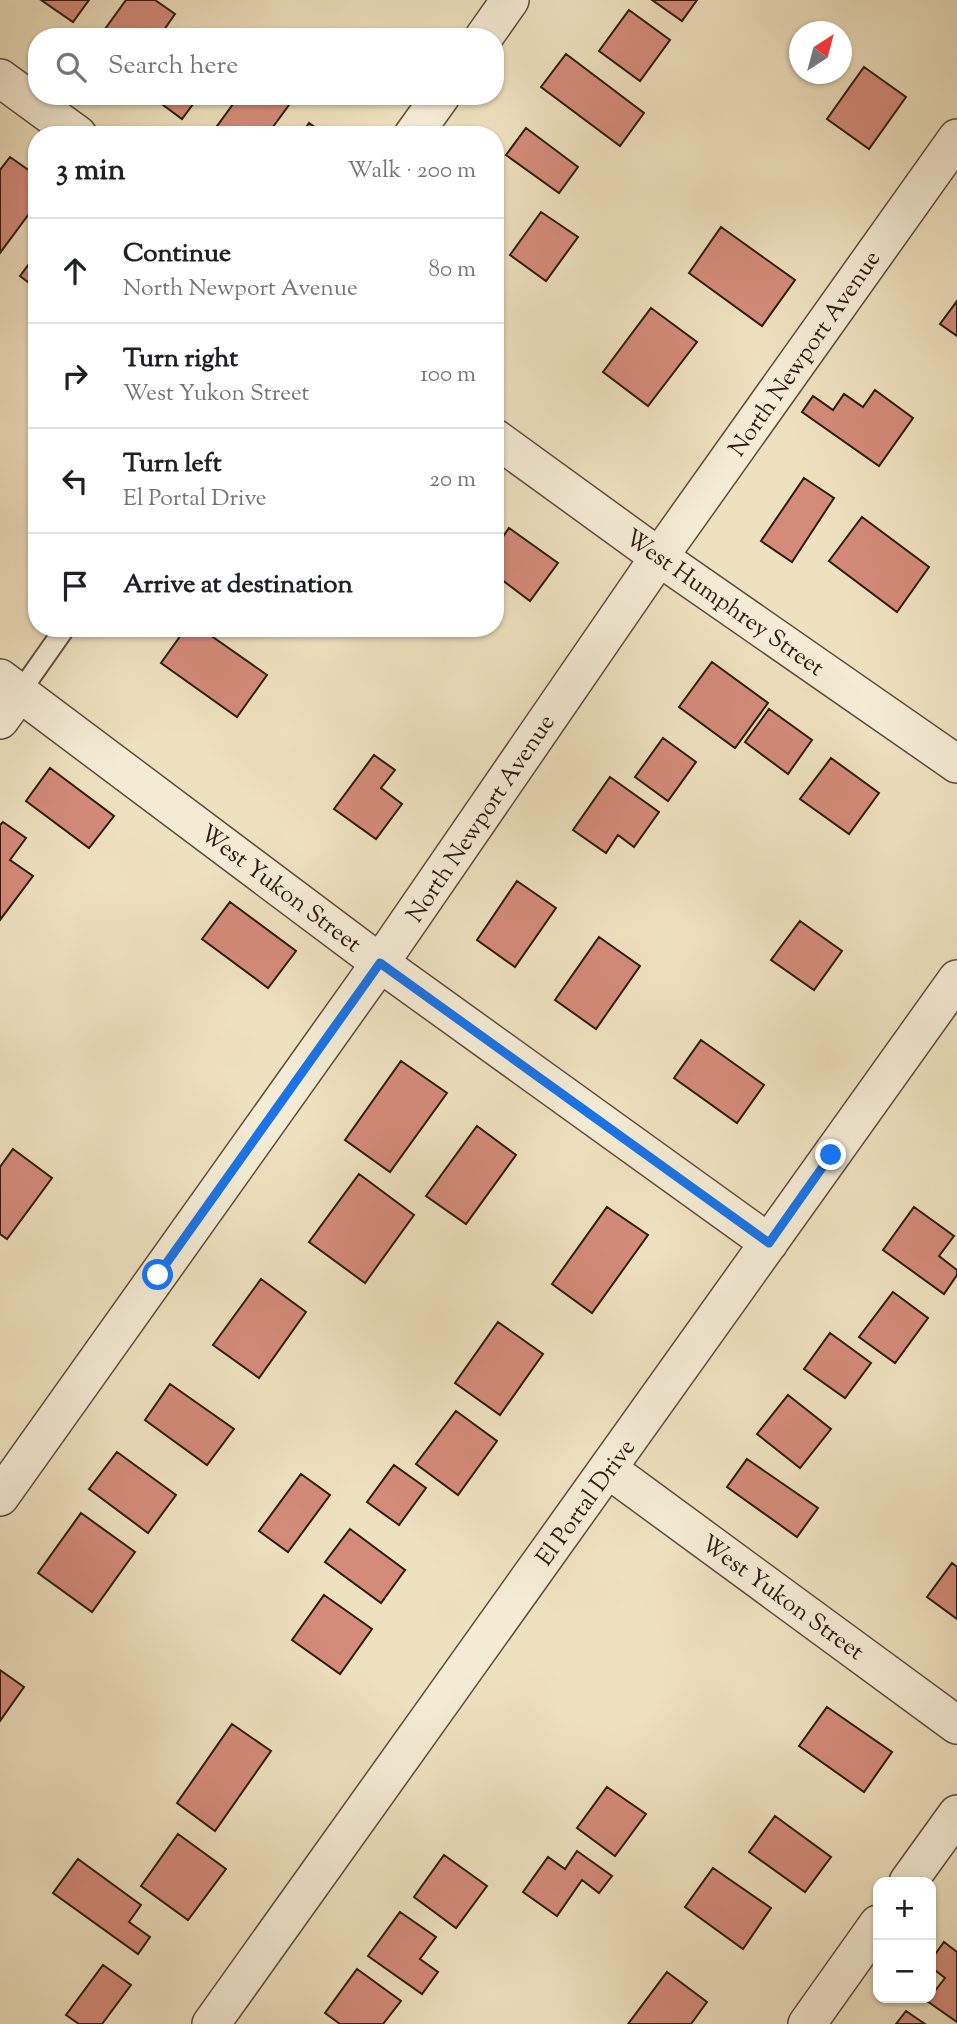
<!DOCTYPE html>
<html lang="en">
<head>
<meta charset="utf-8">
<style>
	:root { --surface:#fff; --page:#f2f2f2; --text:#202124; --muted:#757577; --line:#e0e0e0 }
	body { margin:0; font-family:"Sorts Mill Goudy",serif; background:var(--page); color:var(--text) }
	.controls { position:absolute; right:21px; bottom:21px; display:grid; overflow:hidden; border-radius:14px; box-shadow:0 2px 5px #0004 }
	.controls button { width:63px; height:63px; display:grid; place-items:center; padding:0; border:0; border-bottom:2px solid var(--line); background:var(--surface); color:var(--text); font:35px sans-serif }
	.compass { position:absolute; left:789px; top:21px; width:63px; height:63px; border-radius:50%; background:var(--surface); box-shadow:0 2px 5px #0004; rotate:36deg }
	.stop { position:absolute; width:21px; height:21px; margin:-16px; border:5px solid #1a73e8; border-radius:50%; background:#fff }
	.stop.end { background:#1a73e8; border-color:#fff; box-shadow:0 2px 7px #0008 }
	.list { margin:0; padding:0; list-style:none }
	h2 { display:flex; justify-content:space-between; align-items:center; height:91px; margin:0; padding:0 28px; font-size:30px }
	h2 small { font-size:23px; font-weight:400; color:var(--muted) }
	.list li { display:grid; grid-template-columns:46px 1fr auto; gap:21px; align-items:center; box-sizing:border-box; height:105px; padding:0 28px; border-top:2px solid var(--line) }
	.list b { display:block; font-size:26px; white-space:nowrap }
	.list p { margin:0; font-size:23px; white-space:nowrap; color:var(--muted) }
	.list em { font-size:23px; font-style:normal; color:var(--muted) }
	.icon { flex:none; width:38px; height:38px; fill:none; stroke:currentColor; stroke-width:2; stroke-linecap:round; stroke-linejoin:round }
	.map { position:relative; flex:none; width:957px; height:2024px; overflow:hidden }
	.search { position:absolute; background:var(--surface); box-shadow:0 2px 5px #0004; left:28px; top:28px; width:476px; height:77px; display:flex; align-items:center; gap:18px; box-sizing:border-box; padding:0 24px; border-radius:28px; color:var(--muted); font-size:26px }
	.panel { position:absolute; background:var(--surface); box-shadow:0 2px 5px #0004; left:28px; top:126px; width:476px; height:511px; border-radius:28px }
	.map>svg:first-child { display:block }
	.building { fill:#d48b7a; stroke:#2f1b12; stroke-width:2 }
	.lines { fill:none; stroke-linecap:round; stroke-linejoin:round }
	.lane-casing { stroke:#5f4c3d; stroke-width:23 }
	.street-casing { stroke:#5f4c3d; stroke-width:40 }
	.lane { stroke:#f4ecd5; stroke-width:19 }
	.street { stroke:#f4ecd5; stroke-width:37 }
	.route { stroke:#1a73e8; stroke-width:9 }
	.labels { text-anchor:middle; stroke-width:7; stroke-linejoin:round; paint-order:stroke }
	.street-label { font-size:24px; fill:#2f1b12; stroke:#f4ecd5 }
</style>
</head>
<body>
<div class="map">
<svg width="957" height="2024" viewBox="0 0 957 2024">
	<rect width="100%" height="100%" fill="#eee1bf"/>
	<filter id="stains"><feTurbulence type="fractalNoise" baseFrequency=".00286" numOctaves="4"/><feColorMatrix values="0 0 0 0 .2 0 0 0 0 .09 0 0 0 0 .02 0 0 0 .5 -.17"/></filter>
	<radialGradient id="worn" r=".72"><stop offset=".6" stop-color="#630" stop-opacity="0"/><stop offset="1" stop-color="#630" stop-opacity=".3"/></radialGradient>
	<!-- building -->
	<path class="building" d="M41,0H89L73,22Z
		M126,0H155L175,14L159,37H117L105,29Z
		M652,0H697L682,21Z
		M629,10L670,40L640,81L599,51Z
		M566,54L644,113L620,146L541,87Z
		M864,67L906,97L869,149L827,119Z
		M151,96H199L182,119Z
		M239,96H278L289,105L267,135H214L212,133Z
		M309,123L326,135H301Z
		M526,128L578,167L559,193L506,155Z
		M10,157L37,176V203L0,253V170Z
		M541,212L578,237L546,281L510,255Z
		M721,227L795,280L762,326L689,273Z
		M37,253V289L20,276Z
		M957,301V336L940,324Z
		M651,308L697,342L648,406L603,372Z
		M875,390L913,418L879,466L802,412L813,396L833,410L844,394L863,407Z
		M804,478L834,498L792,562L761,541Z
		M862,517L929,567L897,612L829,561Z
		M509,528L558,563L530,601L502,580L495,589V548Z
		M186,628H200L267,675L237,717L161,663Z
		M712,662L768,703L735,748L679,707Z
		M769,709L812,740L788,774L745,742Z
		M663,738L696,762L668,801L635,777Z
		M374,755L395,770L381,788L402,804L376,839L334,809Z
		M831,758L879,793L849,834L800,799Z
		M50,768L114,816L89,848L26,801Z
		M610,777L659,812L634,847L618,835L606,853L573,830Z
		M3,822L26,838L10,860L33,876L0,920V825Z
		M517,881L556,908L515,967L477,940Z
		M230,902L296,951L268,988L202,939Z
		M800,921L842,951L814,990L771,960Z
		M599,937L640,966L596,1029L555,1000Z
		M701,1040L764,1085L737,1123L674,1078Z
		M401,1061L447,1093L390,1172L345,1140Z
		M477,1126L516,1155L466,1224L426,1196Z
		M13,1149L52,1178L7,1239L0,1234V1167Z
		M359,1174L414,1215L365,1283L309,1242Z
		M607,1207L648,1235L592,1313L552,1284Z
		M914,1207L954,1236L939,1256L957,1270V1275L944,1294L883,1250Z
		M261,1279L306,1312L259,1378L213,1345Z
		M893,1292L928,1318L895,1363L859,1337Z
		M498,1322L543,1354L500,1415L455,1383Z
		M830,1333L871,1363L845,1398L804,1369Z
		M170,1384L234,1429L207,1465L145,1420Z
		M788,1395L831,1429L800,1468L757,1434Z
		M456,1411L497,1441L458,1495L416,1464Z
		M117,1452L176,1495L148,1533L89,1489Z
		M747,1459L818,1508L797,1537L727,1487Z
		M394,1465L426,1488L399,1525L367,1502Z
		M301,1474L330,1495L288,1552L259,1531Z
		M81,1513L135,1552L92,1612L38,1573Z
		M350,1529L405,1570L381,1603L325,1562Z
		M952,1563L957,1567V1619L927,1597Z
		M324,1595L372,1629L340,1674L292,1640Z
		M0,1670L24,1687L0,1721Z
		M827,1707L892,1752L864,1792L799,1746Z
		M232,1724L271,1751L215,1831L177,1803Z
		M607,1787L646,1814L615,1856L577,1828Z
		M775,1816L831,1857L805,1892L749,1852Z
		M178,1834L226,1869L188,1920L141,1886Z
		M577,1851L612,1876L599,1893L582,1880L557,1916L523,1892L548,1857L565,1869Z
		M444,1855L487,1886L456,1928L414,1897Z
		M78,1859L141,1905L129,1922L150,1937L138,1954L53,1893Z
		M713,1868L771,1908L743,1949L685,1907Z
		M400,1912L436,1937L420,1959L438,1972L422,1994L368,1956Z
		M944,1942L957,1952V2022L927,2001L945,1978L931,1967V1960Z
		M103,1965L131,1985L102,2024H79L66,2015Z
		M357,1969L401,2001L383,2024H340L325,2013Z
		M667,1972L707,2002L691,2024H628Z
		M906,2011L925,2024H896Z"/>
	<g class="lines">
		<!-- lane casing -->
		<g class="lane-casing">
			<path id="lane" d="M20,692L65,628"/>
		</g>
		<!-- street casing -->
		<g class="street-casing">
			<path id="street" d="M484,37L510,0
				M0,78L78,135
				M413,135L441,96
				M495,438L659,557L957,764
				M0,678L380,963L769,1243
				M0,720L20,692
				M608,1469L957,1725
				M0,1497L380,963L659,557L957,138
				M908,1882L957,1814
				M211,2024L957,979
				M807,2024L878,1924"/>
		</g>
		<!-- lane -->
		<use href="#lane" class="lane"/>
		<!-- street -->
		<use href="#street" class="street"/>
	</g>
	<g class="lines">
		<!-- route -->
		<path class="route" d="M158,1275L380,963L769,1243L831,1155"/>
	</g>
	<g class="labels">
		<!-- street labels -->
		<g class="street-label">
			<text transform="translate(804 353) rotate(-55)" y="8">North Newport Avenue</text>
			<text transform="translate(725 602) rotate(35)" y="8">West Humphrey Street</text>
			<text transform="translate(480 818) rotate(-56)" y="8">North Newport Avenue</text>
			<text transform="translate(281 888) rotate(37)" y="8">West Yukon Street</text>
			<text transform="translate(585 1502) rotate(-54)" y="8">El Portal Drive</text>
			<text transform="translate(783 1597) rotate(36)" y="8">West Yukon Street</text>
		</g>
	</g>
	<rect width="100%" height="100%" filter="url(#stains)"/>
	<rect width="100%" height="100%" fill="url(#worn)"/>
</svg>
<div class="controls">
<button>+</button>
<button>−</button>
</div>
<svg class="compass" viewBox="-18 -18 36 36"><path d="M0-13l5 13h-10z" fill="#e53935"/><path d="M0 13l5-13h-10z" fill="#757577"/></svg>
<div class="stop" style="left:158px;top:1275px"></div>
<div class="stop end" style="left:831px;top:1155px"></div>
<div class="search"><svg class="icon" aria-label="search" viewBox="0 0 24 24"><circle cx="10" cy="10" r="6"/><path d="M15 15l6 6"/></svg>Search here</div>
<section class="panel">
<h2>3 min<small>Walk · 200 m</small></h2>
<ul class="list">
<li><svg class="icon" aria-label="ahead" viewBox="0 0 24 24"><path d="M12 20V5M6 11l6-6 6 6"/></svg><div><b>Continue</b><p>North Newport Avenue</p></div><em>80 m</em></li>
<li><svg class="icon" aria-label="right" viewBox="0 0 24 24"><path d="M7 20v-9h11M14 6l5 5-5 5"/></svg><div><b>Turn right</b><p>West Yukon Street</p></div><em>100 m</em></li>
<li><svg class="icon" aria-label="left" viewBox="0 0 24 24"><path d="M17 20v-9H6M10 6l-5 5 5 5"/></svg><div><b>Turn left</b><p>El Portal Drive</p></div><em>20 m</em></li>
<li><svg class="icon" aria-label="arrive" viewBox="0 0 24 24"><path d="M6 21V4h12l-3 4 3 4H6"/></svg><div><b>Arrive at destination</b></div></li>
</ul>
</section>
</div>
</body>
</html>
